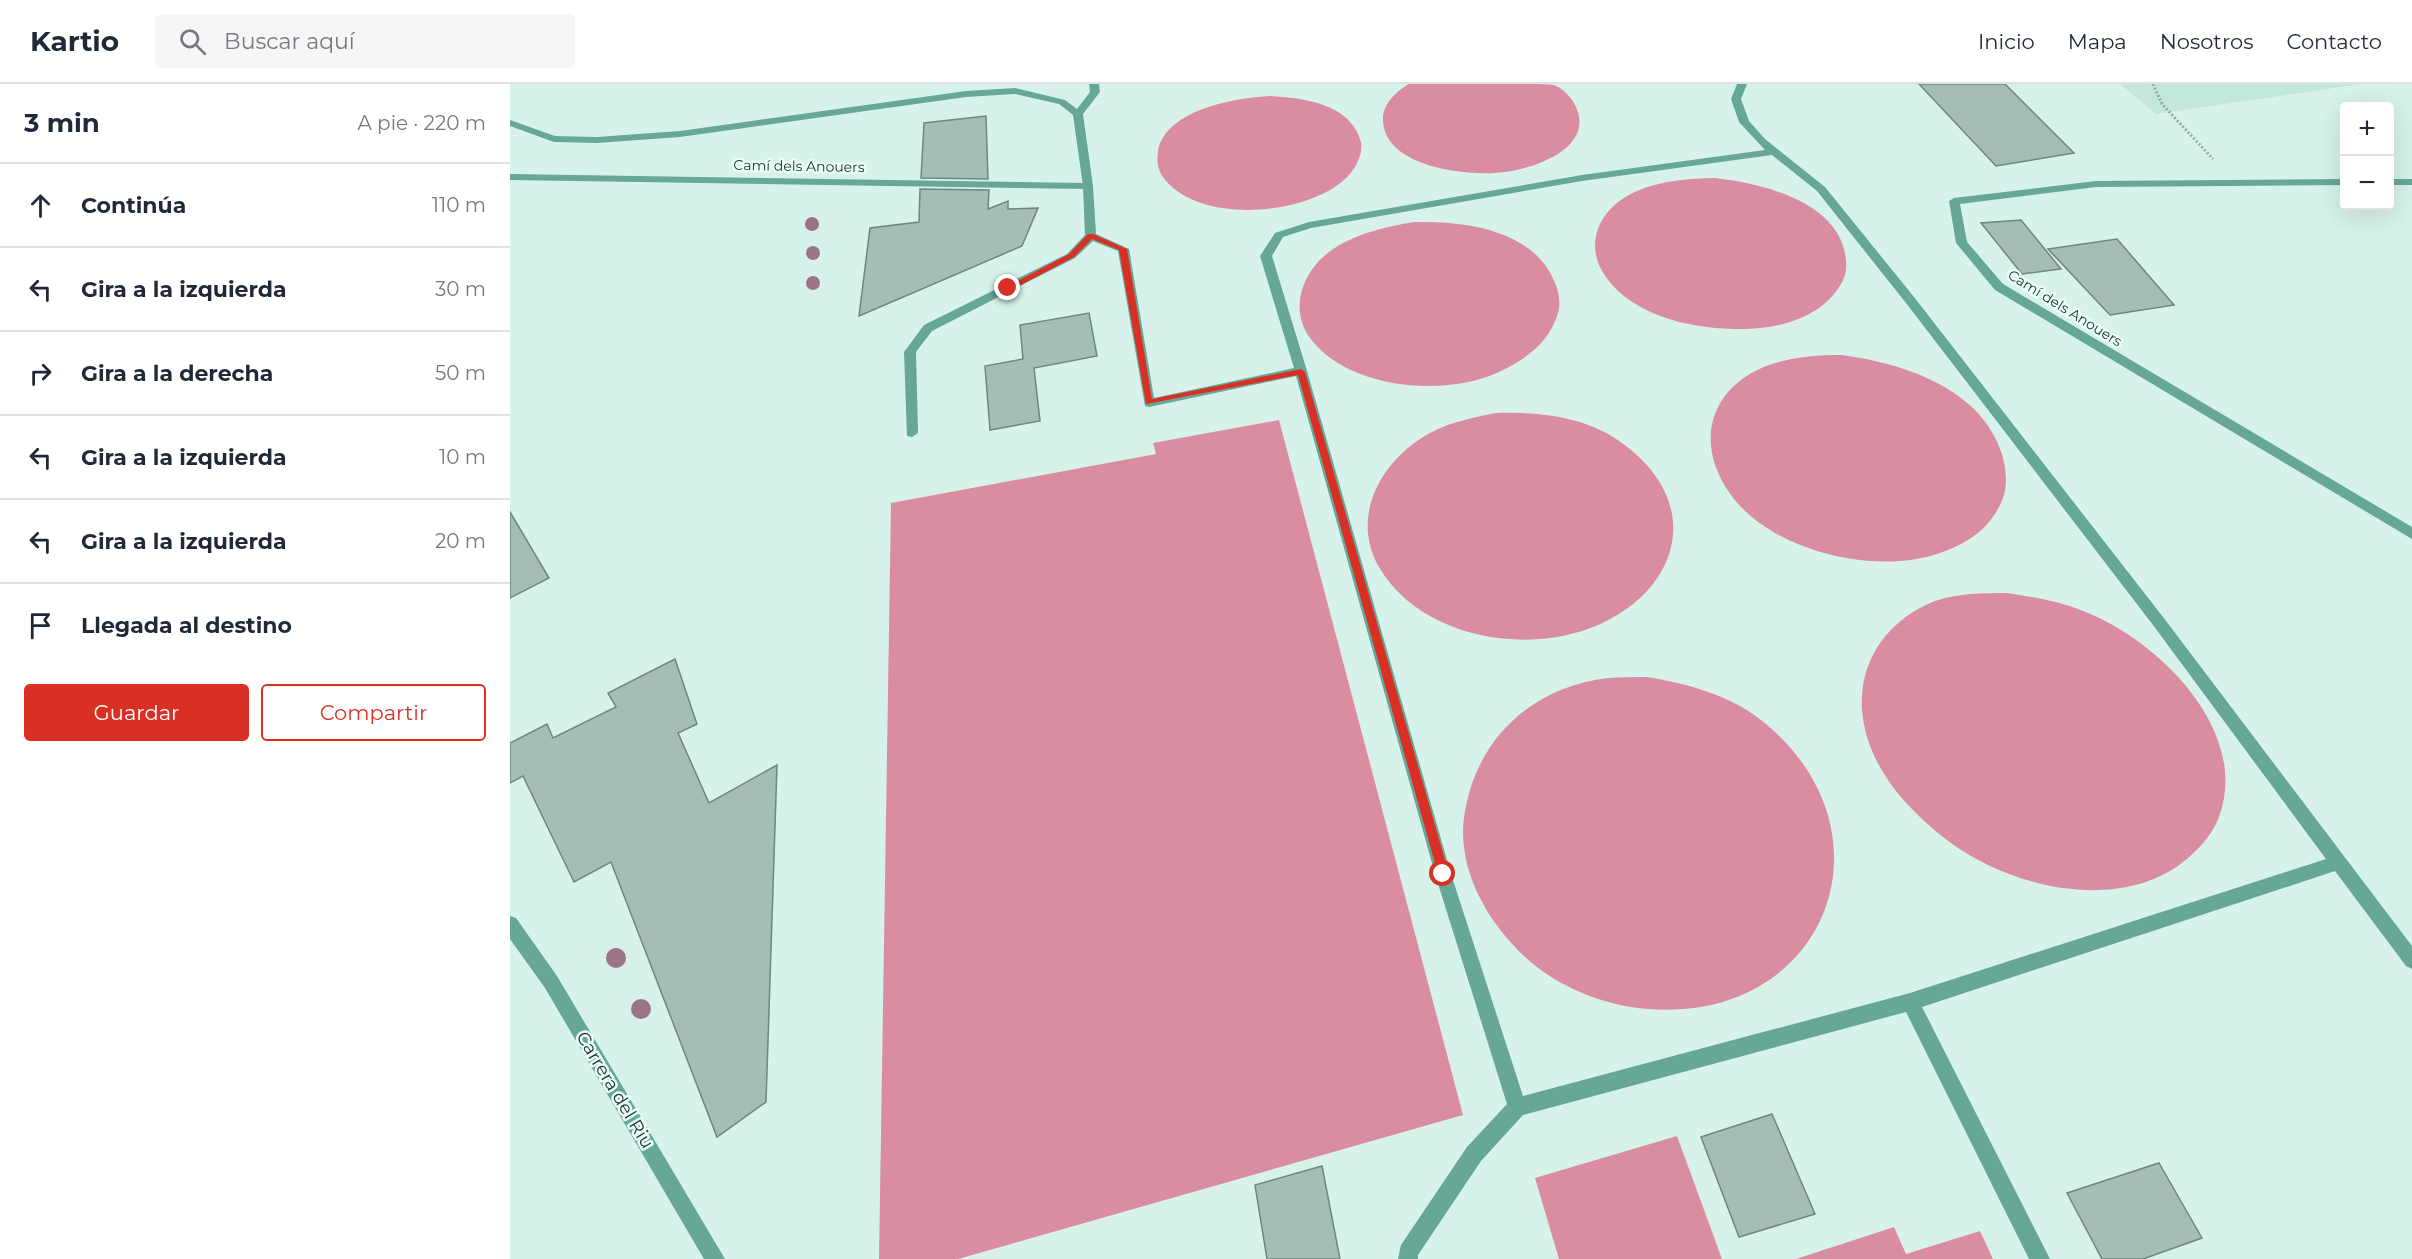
<!DOCTYPE html>
<html lang="es">
<head>
<meta charset="utf-8">
<style>
	:root { --surface:#fff; --page:#f6f6f7; --text:#1f2937; --muted:#747a83; --line:#e0e1e3; --accent:#d93025 }
	body { margin:0; font-family:Montserrat,sans-serif; background:var(--page); color:var(--text) }
	.controls { position:absolute; right:18px; top:18px; display:grid; overflow:hidden; border-radius:6px; box-shadow:0 6px 24px #0002 }
	.controls button { width:54px; height:54px; display:grid; place-items:center; padding:0; border:0; border-bottom:2px solid var(--line); background:var(--surface); color:var(--text); font:30px sans-serif }
	.stop { position:absolute; width:18px; height:18px; margin:-14px; border:4px solid #d93025; border-radius:50%; background:#fff }
	.stop.end { background:#d93025; border-color:#fff; box-shadow:0 2px 6px #0008 }
	.list { margin:0; padding:0; list-style:none }
	h2 { display:flex; justify-content:space-between; align-items:center; height:78px; margin:0; padding:0 24px; font-size:26px }
	h2 small { font-size:20px; font-weight:400; color:var(--muted) }
	.list li { display:grid; grid-template-columns:39px 1fr auto; gap:18px; align-items:center; box-sizing:border-box; height:84px; padding:0 24px; border-top:2px solid var(--line) }
	.list b { display:block; font-size:22px; white-space:nowrap }
	.list em { font-size:20px; font-style:normal; color:var(--muted) }
	.actions { display:flex; gap:12px; padding:18px 24px }
	.actions a { flex:1; padding:14px 0; border:2px solid var(--accent); border-radius:6px; text-align:center; font-size:21px; color:var(--accent) }
	.actions .main { background:var(--accent); color:#fff }
	.icon { flex:none; width:33px; height:33px; fill:none; stroke:currentColor; stroke-width:2; stroke-linecap:round; stroke-linejoin:round }
	.map { position:relative; flex:none; width:1902px; height:1175px; overflow:hidden }
	header { display:flex; align-items:center; gap:36px; box-sizing:border-box; height:84px; padding:0 30px; background:var(--surface); border-bottom:2px solid var(--line) }
	header strong { font-size:28px }
	nav { display:flex; gap:33px; margin-inline-start:auto; font-size:21px }
	.search { width:420px; height:54px; background:var(--page); display:flex; align-items:center; gap:15px; box-sizing:border-box; padding:0 21px; border-radius:6px; color:var(--muted); font-size:22px }
	main { display:flex }
	aside { flex:1; background:var(--surface) }
	.map>svg:first-child { display:block }
	.built { fill:#c4e7dd }
	.water { fill:#da8da1 }
	.building { fill:#a4bdb6; stroke:#6e8780; stroke-width:1.5 }
	.lines { fill:none; stroke-linecap:round; stroke-linejoin:round }
	.path { stroke:#96aba5; stroke-width:3; stroke-dasharray:2 2; stroke-linecap:butt }
	.service { fill:#67a798; fill-rule:evenodd }
	.minor { fill:#67a798; fill-rule:evenodd }
	.tertiary { fill:#67a798; fill-rule:evenodd }
	.tree { fill:#9b7586 }
	.route { fill:#d93025 }
	.labels { text-anchor:middle; stroke-width:5; stroke-linejoin:round; paint-order:stroke }
	.far-street-label { font-size:14px; fill:#283330; stroke:#e8fef8 }
	.near-street-label { font-size:18px; fill:#283330; stroke:#e8fef8 }
</style>
</head>
<body>
<header>
<strong>Kartio</strong>
<div class="search"><svg class="icon" aria-label="search" viewBox="0 0 24 24"><circle cx="10" cy="10" r="6"/><path d="M15 15l6 6"/></svg>Buscar aquí</div>
<nav><a>Inicio</a><a>Mapa</a><a>Nosotros</a><a>Contacto</a></nav>
</header>
<main>
<aside>
<h2>3 min<small>A pie · 220 m</small></h2>
<ul class="list">
<li><svg class="icon" aria-label="ahead" viewBox="0 0 24 24"><path d="M12 20V5M6 11l6-6 6 6"/></svg><div><b>Continúa</b></div><em>110 m</em></li>
<li><svg class="icon" aria-label="left" viewBox="0 0 24 24"><path d="M17 20v-9H6M10 6l-5 5 5 5"/></svg><div><b>Gira a la izquierda</b></div><em>30 m</em></li>
<li><svg class="icon" aria-label="right" viewBox="0 0 24 24"><path d="M7 20v-9h11M14 6l5 5-5 5"/></svg><div><b>Gira a la derecha</b></div><em>50 m</em></li>
<li><svg class="icon" aria-label="left" viewBox="0 0 24 24"><path d="M17 20v-9H6M10 6l-5 5 5 5"/></svg><div><b>Gira a la izquierda</b></div><em>10 m</em></li>
<li><svg class="icon" aria-label="left" viewBox="0 0 24 24"><path d="M17 20v-9H6M10 6l-5 5 5 5"/></svg><div><b>Gira a la izquierda</b></div><em>20 m</em></li>
<li><svg class="icon" aria-label="arrive" viewBox="0 0 24 24"><path d="M6 21V4h12l-3 4 3 4H6"/></svg><div><b>Llegada al destino</b></div></li>
</ul>
<div class="actions"><a class="main">Guardar</a><a>Compartir</a></div>
</aside>
<div class="map">
<svg width="1902" height="1175" viewBox="0 0 1902 1175">
	<rect width="100%" height="100%" fill="#d7f2ea"/>
	<!-- built -->
	<path class="built" d="M1610,0H1851L1646,30Z"/>
	<!-- water -->
	<path class="water" d="M899,0C935,0 972,0 1008,0C1019,0 1035,0 1044,1C1054,5 1062,14 1066,23C1086,67 1015,88 984,89C949,91 873,81 873,35C873,19 887,7 899,0Z
		M760,12C792,14 841,19 851,58C853,69 847,82 839,91C802,132 688,142 653,93C647,85 647,76 648,67C656,25 726,14 760,12Z
		M1205,94C1248,99 1321,115 1334,165C1337,177 1338,189 1331,200C1315,228 1282,241 1250,244C1197,249 1115,236 1089,181C1083,167 1084,151 1091,138C1113,99 1166,95 1205,94Z
		M904,138C954,137 1024,145 1045,199C1049,208 1051,220 1048,229C1039,259 1016,275 989,288C934,314 834,305 798,251C789,237 787,219 793,203C809,158 862,145 904,138Z
		M1331,271C1393,279 1471,304 1492,370C1496,385 1498,400 1493,414C1481,445 1457,460 1427,470C1363,491 1262,467 1221,411C1179,353 1205,293 1273,277C1292,272 1311,271 1331,271Z
		M986,329C1029,328 1076,332 1112,359C1207,428 1159,528 1057,551C991,566 905,545 869,483C838,430 875,370 926,346C945,337 966,333 986,329Z
		M769,336L953,1031L448,1175H369L381,419L646,370L643,359Z
		M1497,509C1523,513 1548,517 1573,527C1647,555 1741,646 1709,733C1703,749 1691,763 1678,774C1613,830 1504,805 1441,759C1397,726 1356,682 1352,625C1349,575 1379,535 1425,517C1448,509 1474,509 1497,509Z
		M1137,593C1177,600 1218,610 1251,636C1391,747 1317,939 1138,925C1092,921 1047,903 1013,871C975,835 945,781 955,727C968,653 1023,603 1098,594C1111,593 1125,593 1137,593Z
		M1167,1052L1212,1175H1049L1025,1094Z
		M1384,1143L1396,1170L1470,1147L1483,1175H1286Z"/>
	<!-- building -->
	<path class="building" d="M1409,0H1495L1564,69L1486,82Z
		M476,32L478,95L411,94L414,39Z
		M410,105L479,106L478,125L498,117V125L528,124L512,162L349,232L360,144L409,138Z
		M1511,136L1551,185L1512,190L1471,139Z
		M1607,155L1664,221L1600,231L1538,165Z
		M579,229L587,272L524,284L530,337L480,346L475,282L513,275L510,241Z
		M0,428L39,494L0,514Z
		M165,575L187,640L168,649L199,719L267,681L256,1018L207,1053L101,778L64,798L13,692L0,699V659L37,640L43,654L106,623L98,609Z
		M1262,1030L1305,1130L1229,1153L1191,1053Z
		M1649,1079L1692,1154L1633,1175H1592L1557,1109Z
		M812,1082L830,1175H757L745,1101Z"/>
	<g class="lines">
		<!-- path -->
		<path class="path" d="M1643,0L1652,20L1703,75"/>
		<!-- service -->
		<path class="service" d="M579,0H589L590,8L573,30L583,102L586,150L619,165L644,314L784,284L750,172L765,149L799,138L1072,91L1255,66L1229,38L1221,15L1227,0H1237L1231,15L1239,37L1255,55L1315,103L1404,213L1653,533L1902,862V885L1896,882L1825,787L1412,923L1540,1175H1519L1396,928L1013,1031L971,1077L908,1171V1175H888L891,1161L957,1063L997,1020L925,790L786,292L639,323L635,322L608,167L583,157L565,174L422,247L406,268L408,349L402,353L397,352L394,268L414,241L557,170L575,151L573,102L563,31L549,20L505,10L456,13L170,53L87,59L44,58L0,42V36L45,52L87,53L170,47L456,7L505,4L555,16L567,25L580,8ZM1262,71L1307,107L1396,219L1643,541L1816,775L1400,909L1013,1012L941,790L797,287L762,172L773,153L801,144L1072,97Z"/>
		<!-- minor -->
		<path class="minor" d="M0,90L578,99L583,102L578,105L0,96Z
			M1834,95V101L1586,103L1450,120L1457,158L1493,200L1902,443V455L1485,206L1446,159L1439,117L1444,114L1586,97Z
			M1880,95H1902V101H1880Z"/>
		<!-- tertiary -->
		<path class="tertiary" d="M0,832L6,834L47,892L215,1175H194L35,904L0,855Z"/>
	</g>
	<!-- trees -->
	<g class="tree">
		<circle cx="302" cy="140" r="7"/>
		<circle cx="303" cy="169" r="7"/>
		<circle cx="303" cy="199" r="7"/>
		<circle cx="106" cy="874" r="10"/>
		<circle cx="131" cy="925" r="10"/>
	</g>
	<!-- route -->
	<path class="route" d="M578,150H583L617,165L642,315L791,285L795,288L939,790L937,793L933,795L928,790L788,291L636,320L609,166L582,155L564,173L501,206L494,204L559,170Z"/>
	<g class="labels">
		<!-- far-street labels -->
		<g class="far-street-label">
			<text transform="translate(289 82) rotate(1)" y="5">Camí dels Anouers</text>
			<text transform="translate(1555 224) rotate(32)" y="5">Camí dels Anouers</text>
		</g>
		<!-- near-street labels -->
		<g class="near-street-label">
			<text transform="translate(105 1006) rotate(59)" y="6">Carrera del Riu</text>
		</g>
	</g>
</svg>
<div class="controls">
<button>+</button>
<button>−</button>
</div>
<div class="stop" style="left:933px;top:790px"></div>
<div class="stop end" style="left:498px;top:204px"></div>
</div>
</main>
</body>
</html>
